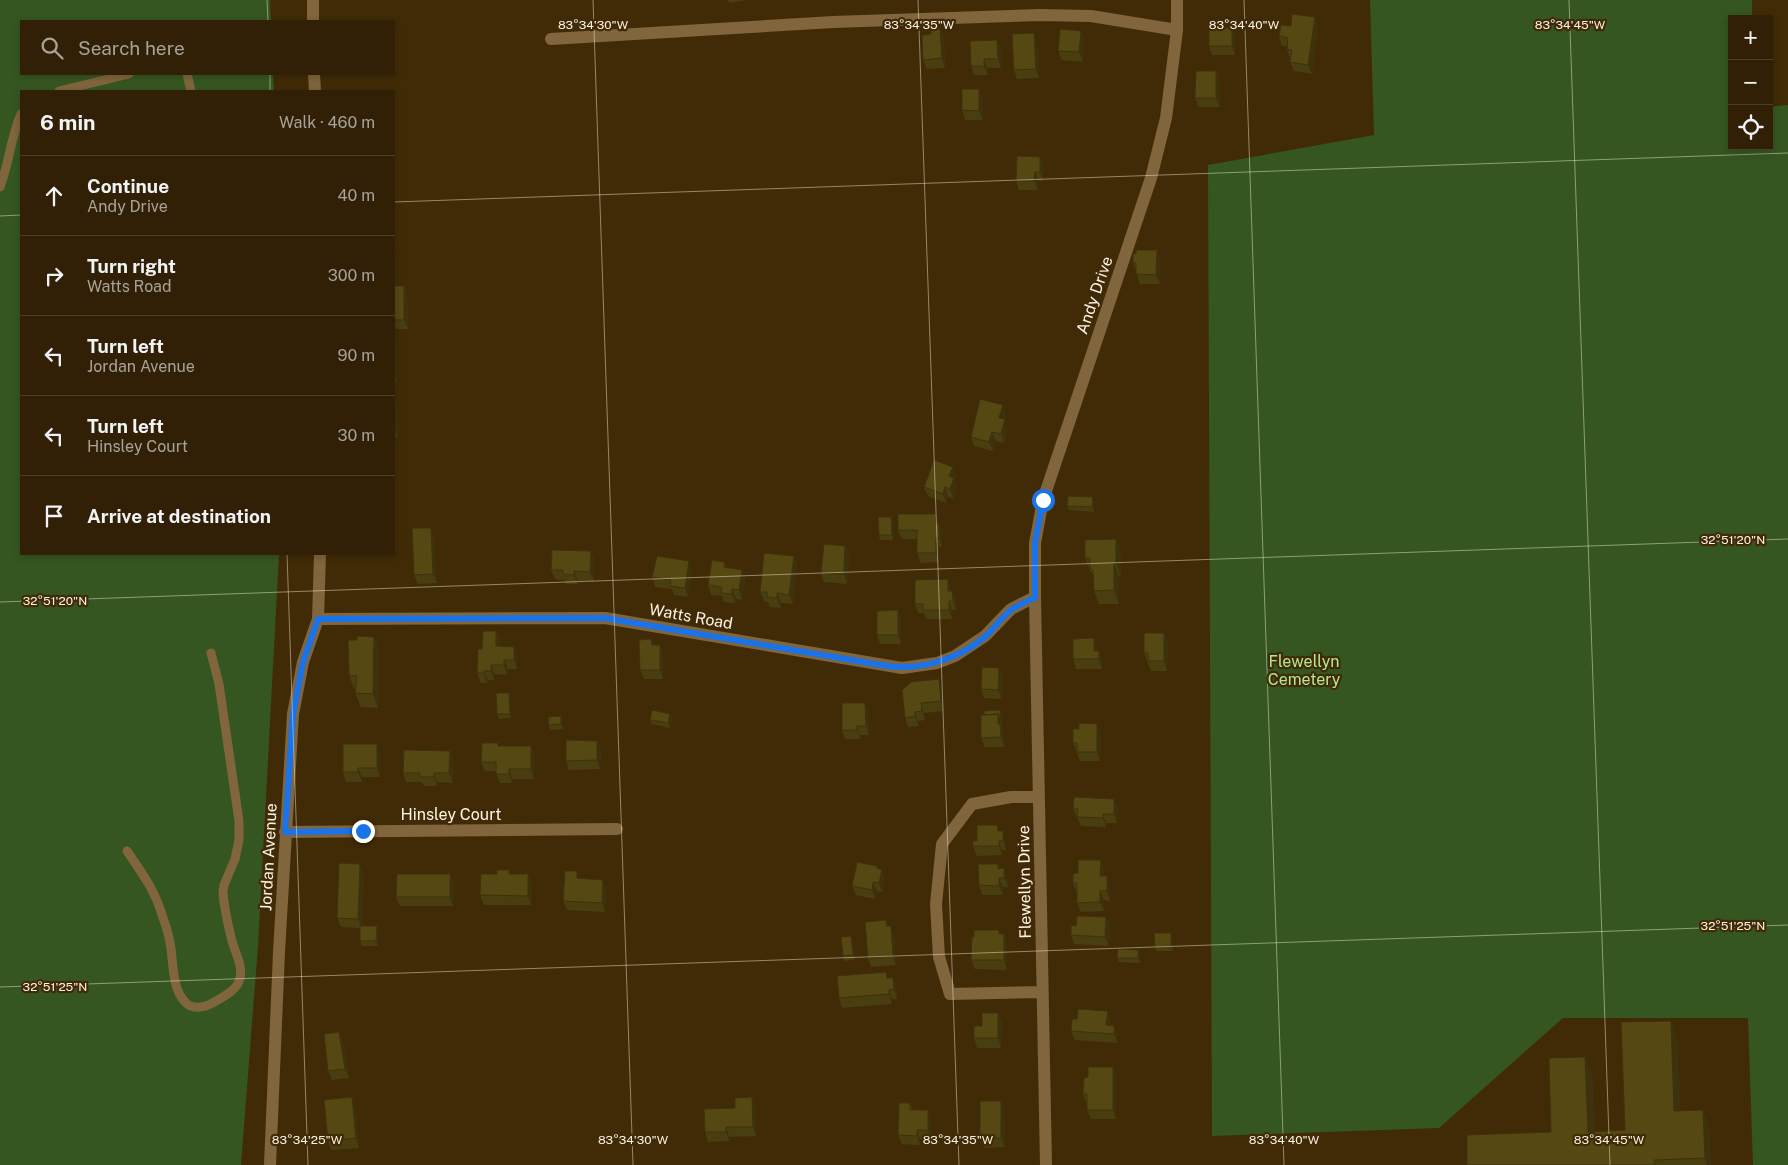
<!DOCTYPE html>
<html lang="en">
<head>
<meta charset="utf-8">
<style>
	:root { --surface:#312005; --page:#39280f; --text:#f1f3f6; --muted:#a8a39a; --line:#4c3e27 }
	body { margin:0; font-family:"Public Sans",sans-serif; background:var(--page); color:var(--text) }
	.controls { position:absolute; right:15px; top:15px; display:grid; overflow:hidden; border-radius:0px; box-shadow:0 2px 8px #0003 }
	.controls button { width:45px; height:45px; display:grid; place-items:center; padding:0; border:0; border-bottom:1px solid var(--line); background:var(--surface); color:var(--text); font:25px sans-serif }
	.stop { position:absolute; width:15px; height:15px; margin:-11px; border:4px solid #1a73e8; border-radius:50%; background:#fff }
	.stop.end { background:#1a73e8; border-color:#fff; box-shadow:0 1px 5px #0008 }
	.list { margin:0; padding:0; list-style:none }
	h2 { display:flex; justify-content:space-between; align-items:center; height:65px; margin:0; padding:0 20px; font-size:21px }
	h2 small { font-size:16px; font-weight:400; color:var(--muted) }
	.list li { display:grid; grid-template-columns:32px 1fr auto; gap:15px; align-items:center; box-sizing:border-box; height:80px; padding:0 20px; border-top:1px solid var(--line) }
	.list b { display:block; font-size:19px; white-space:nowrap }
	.list p { margin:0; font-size:16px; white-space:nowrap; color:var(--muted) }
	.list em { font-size:16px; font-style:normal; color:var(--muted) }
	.icon { flex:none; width:28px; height:28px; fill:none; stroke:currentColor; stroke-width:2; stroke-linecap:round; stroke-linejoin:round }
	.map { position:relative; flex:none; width:1788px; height:1165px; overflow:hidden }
	.search { position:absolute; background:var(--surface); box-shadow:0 2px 8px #0003; left:20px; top:20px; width:375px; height:55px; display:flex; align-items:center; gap:12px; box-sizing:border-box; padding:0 18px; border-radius:0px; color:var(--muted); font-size:19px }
	.panel { position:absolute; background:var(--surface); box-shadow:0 2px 8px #0003; left:20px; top:90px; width:375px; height:465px; border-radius:0px }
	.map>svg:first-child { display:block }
	.green { fill:#355621 }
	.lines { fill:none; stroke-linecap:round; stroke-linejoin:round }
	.lane { stroke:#81653c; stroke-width:9 }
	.street { stroke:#81653c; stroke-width:12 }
	.wall { fill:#493e0f }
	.shaded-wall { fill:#3c320d }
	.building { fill:#554812; stroke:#3c320d }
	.route { stroke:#1a73e8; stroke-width:6 }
	.ticks { fill:none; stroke:#fef3e5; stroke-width:1; stroke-opacity:0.45 }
	.labels { text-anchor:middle; stroke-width:4.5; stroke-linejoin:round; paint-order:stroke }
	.street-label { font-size:16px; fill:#fef3e5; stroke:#412b07 }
	.park-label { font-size:16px; fill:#b2e796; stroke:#412b07 }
	.ticks-label { font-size:12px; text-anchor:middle; fill:#fef3e5; stroke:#412b07; stroke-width:4.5; stroke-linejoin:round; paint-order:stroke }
</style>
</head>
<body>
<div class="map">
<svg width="1788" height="1165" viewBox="0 0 1788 1165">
	<rect width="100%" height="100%" fill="#412b07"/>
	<!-- green -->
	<path class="green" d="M0,0H270L271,21H21V74H273L274,91H21V554H279L258,946L241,1165H0Z
		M1370,0H1752V19H1732V146H1769V107L1788,105V1165H1753L1748,1018H1563L1439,1128L1212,1136L1208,165L1374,135Z"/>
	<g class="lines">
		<!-- lane -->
		<path class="lane" d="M187,74L191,91
			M59,91L129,74
			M0,187C9,163 11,137 21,114
			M127,851C142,873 156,892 163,918C166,926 169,935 170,943C174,962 171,987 185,1002C193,1011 207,1007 216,1001C225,996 238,989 240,978C243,965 235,953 232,941C228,925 224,908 223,892L224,885L235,859L239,840V821L219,684L211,653"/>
		<!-- street -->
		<path class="street" d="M313,0V21
			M551,39L833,22L1039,15L1091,16L1177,30
			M314,74L315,91
			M318,619L605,618L902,668L937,663L955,656L985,636L1011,609L1035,597
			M1039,797H1011L972,804L942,844L936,904L939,957L950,994L1042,992
			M285,832L617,829
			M270,1165L279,952L293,714L303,662L318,619L320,554
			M1046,1165L1035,597V543L1043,500L1151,178L1166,118L1177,30V0"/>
	</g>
	<!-- wall -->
	<path class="wall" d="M728,0H748L729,3Z
		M1291,26H1318L1312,74L1294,71L1290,62L1291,58H1290L1287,49V46H1282L1279,36Z
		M940,29L944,39L945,68L927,69L923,60L931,34Z
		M1081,31L1084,40L1083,62L1062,60L1058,51Z
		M1235,37V55H1212L1209,46Z
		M997,40L1001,49V68H987L988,75H974L971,66Z
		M1037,42L1039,78L1017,79L1014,70Z
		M1216,71L1220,81V107H1199L1195,98Z
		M982,98L983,120H965L962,110Z
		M1040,157L1044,166L1043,181H1038V190H1019L1016,181Z
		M1157,250L1160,260V284H1140L1133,263L1136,254Z
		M394,286H404L407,295L408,329H394Z
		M394,339L397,348V383H394Z
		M394,395L397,403L398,438H394Z
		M1006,415L1005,420L1008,429L1004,443L996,441L993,451L974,446L971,437Z
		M956,476L955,480L957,487L953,498L948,497L946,503L928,496L924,487Z
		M1094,502V512L1069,510L1067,506Z
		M936,514L942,533V547H939V562L921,563L917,553V539H902L898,530Z
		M891,517L893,522V540H880L879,535Z
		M434,537L437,583L418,584L414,575Z
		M1116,539L1121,553V576L1119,577V604H1099L1094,591V578L1091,572L1090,571L1085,557Z
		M845,546L849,555L847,584L824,582L821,573Z
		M591,551L594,561V581H578V584H566L565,580L555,579L551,570Z
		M794,556L797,565L793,604L781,603V608L770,607L768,602L764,601L760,592Z
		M724,562L726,567L742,570L745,579L742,600L736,599L735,603L724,602L722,596L711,595L708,585Z
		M692,571L688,597L674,595L672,589L655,587L652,577Z
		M951,589V591H952L956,600V610H952V619H927L924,613H918L915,604Z
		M898,610L901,620V644H880L877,635Z
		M496,631L500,640V646L514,647L517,656V669H508L507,675L494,674V680H488L487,683H481L477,673L482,649Z
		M374,637L379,651L378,708L361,707L355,693L356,689H354L349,675L357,640Z
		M1168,642L1167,671H1151L1144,653Z
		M653,645L663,654V679H644L640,670Z
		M1097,648V651H1099L1102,661V669H1076L1073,659Z
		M999,668L1003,677L1002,699L984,698L981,689Z
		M942,689L944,711L924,713L925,720L918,721L919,726L908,727L905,718L902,690Z
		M510,697L511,718L499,719L497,714Z
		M869,712V735H860V739H845L842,730Z
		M670,714L672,718L670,728L652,724L650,720Z
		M1002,715V722H1001L1004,733V747H985L981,738Z
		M561,716L563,721V729L550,730L549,725Z
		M1101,733L1100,761H1080L1073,743Z
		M597,741L601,750L600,769L569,770L566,761Z
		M377,744L380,754V777H362V782H346L343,772Z
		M499,746L534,755V779H512V783H500L496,774V771H485L481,762Z
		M450,751L453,761V783L437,782V786H424L422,782H406L403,773Z
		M1118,808L1117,823H1106V827L1081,826L1073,809Z
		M1000,831L1006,841V850H1002V855L977,856L973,846L977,841Z
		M1101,860L1104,869V876L1110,886V901L1104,900V911L1081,912L1077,903V892H1076L1073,883L1078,873Z
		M998,864L1000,869L1007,878L1008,887H1003V895H982L979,885Z
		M878,869L885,879L882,892L877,891L875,899L856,895L852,886Z
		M509,870L510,874H528L532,883L531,905H484L480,895L497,874Z
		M364,873L362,926H377L378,931V946H362L360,941V928L341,927L337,918Z
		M450,874L454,884L453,906H400L396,897Z
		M580,879L603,880L606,889L605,912L567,910L563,901Z
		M1106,917L1110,926L1109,946L1074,944L1071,935L1076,926Z
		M886,920L888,926L894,936L896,965L871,967L868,958Z
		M1171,933L1172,938L1173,951H1156L1155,947Z
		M1000,934L1007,943V970L975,969L971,960Z
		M851,936L853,941L855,959L845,961L843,956Z
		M1140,954V963L1119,962L1117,958Z
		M889,978L896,987L897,999H892V1004L842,1008L839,998Z
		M1108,1011L1111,1021V1026H1114L1118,1035L1117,1043L1075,1040L1071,1031L1077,1019Z
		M1002,1022L1001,1048H977L974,1038L982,1026Z
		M1678,1039L1680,1111L1710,1128L1711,1165H1467L1551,1132L1585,1057L1592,1075L1594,1132L1625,1130Z
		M343,1042L349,1078L332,1080L328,1071Z
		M1116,1076V1119H1091L1087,1110V1104L1083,1094Z
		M352,1097L355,1106L359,1148L331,1150L328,1141Z
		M1001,1101L1004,1110L1005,1147L984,1148L980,1138Z
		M910,1103L913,1110L931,1120V1139H920V1145L902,1144L898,1135Z
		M756,1106V1136L729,1137V1141L708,1142L705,1132L735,1108Z"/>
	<!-- shaded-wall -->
	<path class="shaded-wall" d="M1315,17L1318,26L1312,74L1308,65Z
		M1232,28L1235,37V55L1232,46Z
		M940,29L944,39L945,68L942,58Z
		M1081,31L1084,40L1083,62L1079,52Z
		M1034,33L1037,42L1039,78L1036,69Z
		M997,40L1001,49V68L998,59Z
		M984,59L987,68L988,75L984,66Z
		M1216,71L1220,81V107L1216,98Z
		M979,89L982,98L983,120L979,111Z
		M1040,157L1044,166L1043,181L1040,172Z
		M1035,172L1038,181V190L1034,181Z
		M394,230V231L396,275L394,269Z
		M1157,250L1160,260V284L1156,275Z
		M404,286L407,295L408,329L404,320Z
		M394,339L397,348V383L394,373Z
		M394,395L397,403L398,438L394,428Z
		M1003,405L1006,415L1005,420L1008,429L1004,443L1001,434L999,418Z
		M992,432L996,441L993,451L989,442Z
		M953,467L956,476L955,480L957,487L953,498L950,489L949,476Z
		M945,487L948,497L946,503L943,494Z
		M1093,497L1094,502V512L1092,507Z
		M936,514L939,523V533L936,524Z
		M891,517L893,522V540L892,535Z
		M939,524L942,533V547L939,538Z
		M431,528L434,537L437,583L433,574Z
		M936,538L939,547V562L936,553Z
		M1116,539L1121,553V576L1116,562Z
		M845,546L849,555L847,584L844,574Z
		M591,551L594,561V581L590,572Z
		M794,556L797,565L793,604L789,595Z
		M689,561L692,571L688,597L685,588Z
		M1114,563L1119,577V604L1114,590Z
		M742,570L745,579L742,600L739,590Z
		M574,571L578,581V584L574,575Z
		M948,579L951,589V600L948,591Z
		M732,589L736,599L735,603L732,594Z
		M952,591L956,600V610L953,601Z
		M777,593L781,603V608L777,598Z
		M949,601L952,610V619L949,610Z
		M898,610L901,620V644L898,635Z
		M496,631L500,640L499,656L496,646Z
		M1164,633L1168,642L1167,671L1164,661Z
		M374,637L379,651L378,708L373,694Z
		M1094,638L1097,648V661L1094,651Z
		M660,645L663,654V679L660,670Z
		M514,647L517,656V669L514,660Z
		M1099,651L1102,661V669L1099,659Z
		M504,660L508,669L507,675L504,665Z
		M491,665L494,674V680L491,671Z
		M999,668L1003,677L1002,699L998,690Z
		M484,671L488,680L487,683L484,673Z
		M939,679L942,689L944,711L941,701Z
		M509,693L510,697L511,718L510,714Z
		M865,703L869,712V735L866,726Z
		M921,703L924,713L925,720L922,711Z
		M1000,710L1002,715V722L1000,718Z
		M915,712L918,721L919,726L915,716Z
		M670,714L672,718L670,728L668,723Z
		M998,714L1004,733V747L1001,737L998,724Z
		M561,716L563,721V729L561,724Z
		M1097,724L1101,733L1100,761L1097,752Z
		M856,726L860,735V739L857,730Z
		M597,741L601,750L600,769L597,760Z
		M377,744L380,754V777L377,768Z
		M531,746L534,755V779L531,769Z
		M450,751L453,761V783L449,773Z
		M358,768L362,777V782L358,772Z
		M509,769L512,779V783L509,774Z
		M434,773L437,782V786L434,777Z
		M1114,799L1118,808L1117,823L1114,814Z
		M1103,814L1106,823V827L1103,818Z
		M1003,831L1006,841V850L1003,840Z
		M999,841L1002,850V855L999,846Z
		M1101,860L1104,869V885L1100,876Z
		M360,864L364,873L362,928L358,919Z
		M877,866L881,875L882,870L885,879L882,892L879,883Z
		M1004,868L1007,878L1008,887L1004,878Z
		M450,874L454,884L453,906L450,897Z
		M528,874L532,883L531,905L528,896Z
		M1107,876L1110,886V901L1107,891Z
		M999,878L1003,887V895L999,886Z
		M603,880L606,889L605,912L602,903Z
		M873,882L877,891L875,899L872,890Z
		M1100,891L1104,900V911L1100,902Z
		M1106,917L1110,926L1109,946L1105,937Z
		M377,926L378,931V946L376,941Z
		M891,926L894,936L896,965L893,956Z
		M1171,933L1172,938L1173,951L1171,946Z
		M1004,934L1007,943V970L1004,960Z
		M851,936L853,941L855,959L853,955Z
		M1138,950L1140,954V963L1138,958Z
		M893,978L896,987L897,999L894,989Z
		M889,990L892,999V1004L889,994Z
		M1108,1011L1111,1021L1110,1035L1106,1025Z
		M998,1013L1002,1022L1001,1048L998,1038Z
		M1671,1021L1678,1039L1681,1129L1674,1111Z
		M1114,1026L1118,1035L1117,1043L1114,1034Z
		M339,1032L343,1042L349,1078L345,1069Z
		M1585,1057L1592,1075L1594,1150L1588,1132Z
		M1113,1067L1116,1076V1119L1113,1110Z
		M352,1097L355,1106L359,1148L356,1138Z
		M752,1097L756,1106V1136L753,1127Z
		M1001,1101L1004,1110L1005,1147L1001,1138Z
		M928,1110L931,1120V1139L928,1130Z
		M1703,1110L1710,1128L1711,1165H1707L1705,1158Z
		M726,1127L729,1137V1141L726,1132Z
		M917,1130L920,1139V1145L917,1136Z"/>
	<!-- building -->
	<path class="building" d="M1292,14L1315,17L1308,65L1290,62L1292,50L1287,49L1288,38L1279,36L1281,25L1291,26Z
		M1209,27L1232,28V46H1209Z
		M940,29L942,58L923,60L922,35L931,34V30Z
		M1060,29L1081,31L1079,52L1058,51Z
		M1034,33L1036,69L1014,70L1012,34Z
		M997,40L998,59H984V66H971L970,41Z
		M1196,71H1216V98H1195Z
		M962,89H979V111L962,110Z
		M1017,156L1040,157V172H1035L1034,181H1016Z
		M1136,250H1157L1156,275L1136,274V263H1133V253L1136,254Z
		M394,286H404V320H394Z
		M980,399L1003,405L999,418L1005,419L1001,434L992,432L989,442L971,437Z
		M934,460L953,467L949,476L954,478L950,489L945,487L943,494L924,487Z
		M1068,496L1093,497L1092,507L1067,506Z
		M898,514H936V524H939V538H936V553H917V530H898Z
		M878,517H891L892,535H879Z
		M412,528H431L433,574L414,575Z
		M1116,539V562L1114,563V590L1094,591L1093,570L1090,568V559L1085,557V540Z
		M824,544L845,546L844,574L821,573Z
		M552,550L591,551L590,572L574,571V575L563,574V570H551Z
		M764,553L794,556L789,595L777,593V598L767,597V592H760Z
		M657,556L689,561L685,588L670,586L671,580L652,577Z
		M712,560L724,562V567L742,570L739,590L732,589V594L721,593L722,587L708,585Z
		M948,579V591H952L953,601H949V610H923V604H915V580Z
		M898,610V635H877V611Z
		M483,631H496V646L514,647V660H504V665H491V671H484V673H477L478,649H482Z
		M1144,633H1164V661H1148V653H1144Z
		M357,636L374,637L373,694L355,693L357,676L349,675L348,640H357Z
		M1094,638V651H1099V659H1073V639Z
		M651,639L652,645H660V670H640L639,640Z
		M982,667L999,668L998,690L981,689Z
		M939,679L941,701L921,703L922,711L915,712V716L905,718L902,690L911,682Z
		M496,693H509L510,714H497Z
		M842,703H865L866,726H856L857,730H842Z
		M652,710L670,714L668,723L650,720Z
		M1000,710V718H999L998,714L984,715V711Z
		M998,714V724H1000L1001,737L981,738V715Z
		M561,716V724L549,725L548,717Z
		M1079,723L1097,724V752H1077V743H1073V729H1079Z
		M566,740L597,741V760L566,761Z
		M482,743H498V746H531V769H509V774H496V762H481Z
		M343,744H377V768H358V772H343Z
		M404,750L450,751L449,773H434V777H420V773H403Z
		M1074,797L1114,799V814H1103V818L1077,817L1078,809H1073Z
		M977,825H997L998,831H1003V840L999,841V846H973V841H977Z
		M1078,860H1101L1100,876H1107V891H1100V902L1077,903V883H1073V874L1078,873Z
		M857,862L877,866V868L882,870L879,883L873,882L872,890L852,886Z
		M339,863L360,864L358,919L337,918Z
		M978,864H998V869L1004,868V878H999V886L979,885Z
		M497,870H509V874H528V896L480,895L481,874H497Z
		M565,871H577V878L603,880L602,903L563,901Z
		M397,874H450V897H396Z
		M1077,916L1106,917L1105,937L1071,935V925L1076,926Z
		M886,920V926H891L893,956L868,958L865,922Z
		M360,926H377L376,941H360Z
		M974,930H999V934H1004V960H971L972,937H974Z
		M1154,933H1171V946L1155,947Z
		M851,936L853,955L843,956L841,937Z
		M1118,949L1138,950V958H1117Z
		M886,972L887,978H893L894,989L889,990V994L839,998L837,976Z
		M1078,1009L1108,1011L1106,1025L1114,1026V1034L1071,1031L1072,1019H1077Z
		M982,1013H998V1038H974V1026H982Z
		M1671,1021L1674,1111L1703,1110L1705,1158L1654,1160L1655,1165H1467V1135L1551,1132L1549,1058L1585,1057L1588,1132L1625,1130L1621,1022Z
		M339,1032L345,1069L328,1071L324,1034Z
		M1088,1067H1113V1110H1087V1094H1083L1084,1078L1088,1077Z
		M352,1097L356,1138L328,1141L324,1100Z
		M752,1097L753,1127H726V1132H705L704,1109L735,1108V1098Z
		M980,1101H1001V1138H980Z
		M899,1103H910V1110H928V1130H917V1136L898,1135Z"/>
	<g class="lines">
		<!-- route -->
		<path class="route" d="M363,831L285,832L293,714L303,662L318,619L605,618L887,666C922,671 961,658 987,635C995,627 1002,617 1011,610C1018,605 1027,601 1035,598V543L1043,500"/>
	</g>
	<!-- ticks -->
	<path class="ticks" d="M267,0L268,21M593,0L633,1165M918,0L959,1165M1244,0L1284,1165M1569,0L1610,1165M270,74V91M394,202L1788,153M0,216L21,215M287,554L308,1165M0,602L1788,539M0,987L1788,925"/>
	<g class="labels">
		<!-- street labels -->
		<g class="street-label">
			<text transform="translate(1094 295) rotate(-71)" y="6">Andy Drive</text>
			<text transform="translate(691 616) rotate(10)" y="6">Watts Road</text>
			<text x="451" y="820">Hinsley Court</text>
			<text transform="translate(268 857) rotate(-87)" y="6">Jordan Avenue</text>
			<text transform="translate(1024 882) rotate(-91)" y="6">Flewellyn Drive</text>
		</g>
		<!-- park labels -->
		<g class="park-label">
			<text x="1304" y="667">Flewellyn<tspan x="1304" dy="18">Cemetery</tspan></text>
		</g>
	</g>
	<g class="ticks-label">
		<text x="593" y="29">83°34'30"W</text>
		<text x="919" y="29">83°34'35"W</text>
		<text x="1244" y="29">83°34'40"W</text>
		<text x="1570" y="29">83°34'45"W</text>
		<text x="1733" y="544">32°51'20"N</text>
		<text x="55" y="605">32°51'20"N</text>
		<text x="1733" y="930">32°51'25"N</text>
		<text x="55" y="991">32°51'25"N</text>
		<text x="307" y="1144">83°34'25"W</text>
		<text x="633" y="1144">83°34'30"W</text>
		<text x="958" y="1144">83°34'35"W</text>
		<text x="1284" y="1144">83°34'40"W</text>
		<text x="1609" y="1144">83°34'45"W</text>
	</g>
</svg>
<div class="controls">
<button>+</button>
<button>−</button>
<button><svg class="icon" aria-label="locate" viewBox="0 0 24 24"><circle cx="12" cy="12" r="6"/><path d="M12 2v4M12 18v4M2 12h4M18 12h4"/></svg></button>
</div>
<div class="stop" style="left:1043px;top:500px"></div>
<div class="stop end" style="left:363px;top:831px"></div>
<div class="search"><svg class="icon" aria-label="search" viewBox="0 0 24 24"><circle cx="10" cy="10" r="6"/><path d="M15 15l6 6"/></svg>Search here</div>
<section class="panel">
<h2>6 min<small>Walk · 460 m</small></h2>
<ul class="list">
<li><svg class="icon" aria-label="ahead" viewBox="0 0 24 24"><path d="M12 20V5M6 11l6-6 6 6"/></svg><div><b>Continue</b><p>Andy Drive</p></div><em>40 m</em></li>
<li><svg class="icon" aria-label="right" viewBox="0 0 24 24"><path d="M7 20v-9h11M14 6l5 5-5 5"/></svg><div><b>Turn right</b><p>Watts Road</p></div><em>300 m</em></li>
<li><svg class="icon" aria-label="left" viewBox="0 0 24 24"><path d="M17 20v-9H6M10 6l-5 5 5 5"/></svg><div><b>Turn left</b><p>Jordan Avenue</p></div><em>90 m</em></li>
<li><svg class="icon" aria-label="left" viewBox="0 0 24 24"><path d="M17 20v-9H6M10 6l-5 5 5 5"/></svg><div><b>Turn left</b><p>Hinsley Court</p></div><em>30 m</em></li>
<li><svg class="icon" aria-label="arrive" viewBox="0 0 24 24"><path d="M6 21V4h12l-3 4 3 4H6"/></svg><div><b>Arrive at destination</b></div></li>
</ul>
</section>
</div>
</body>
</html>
